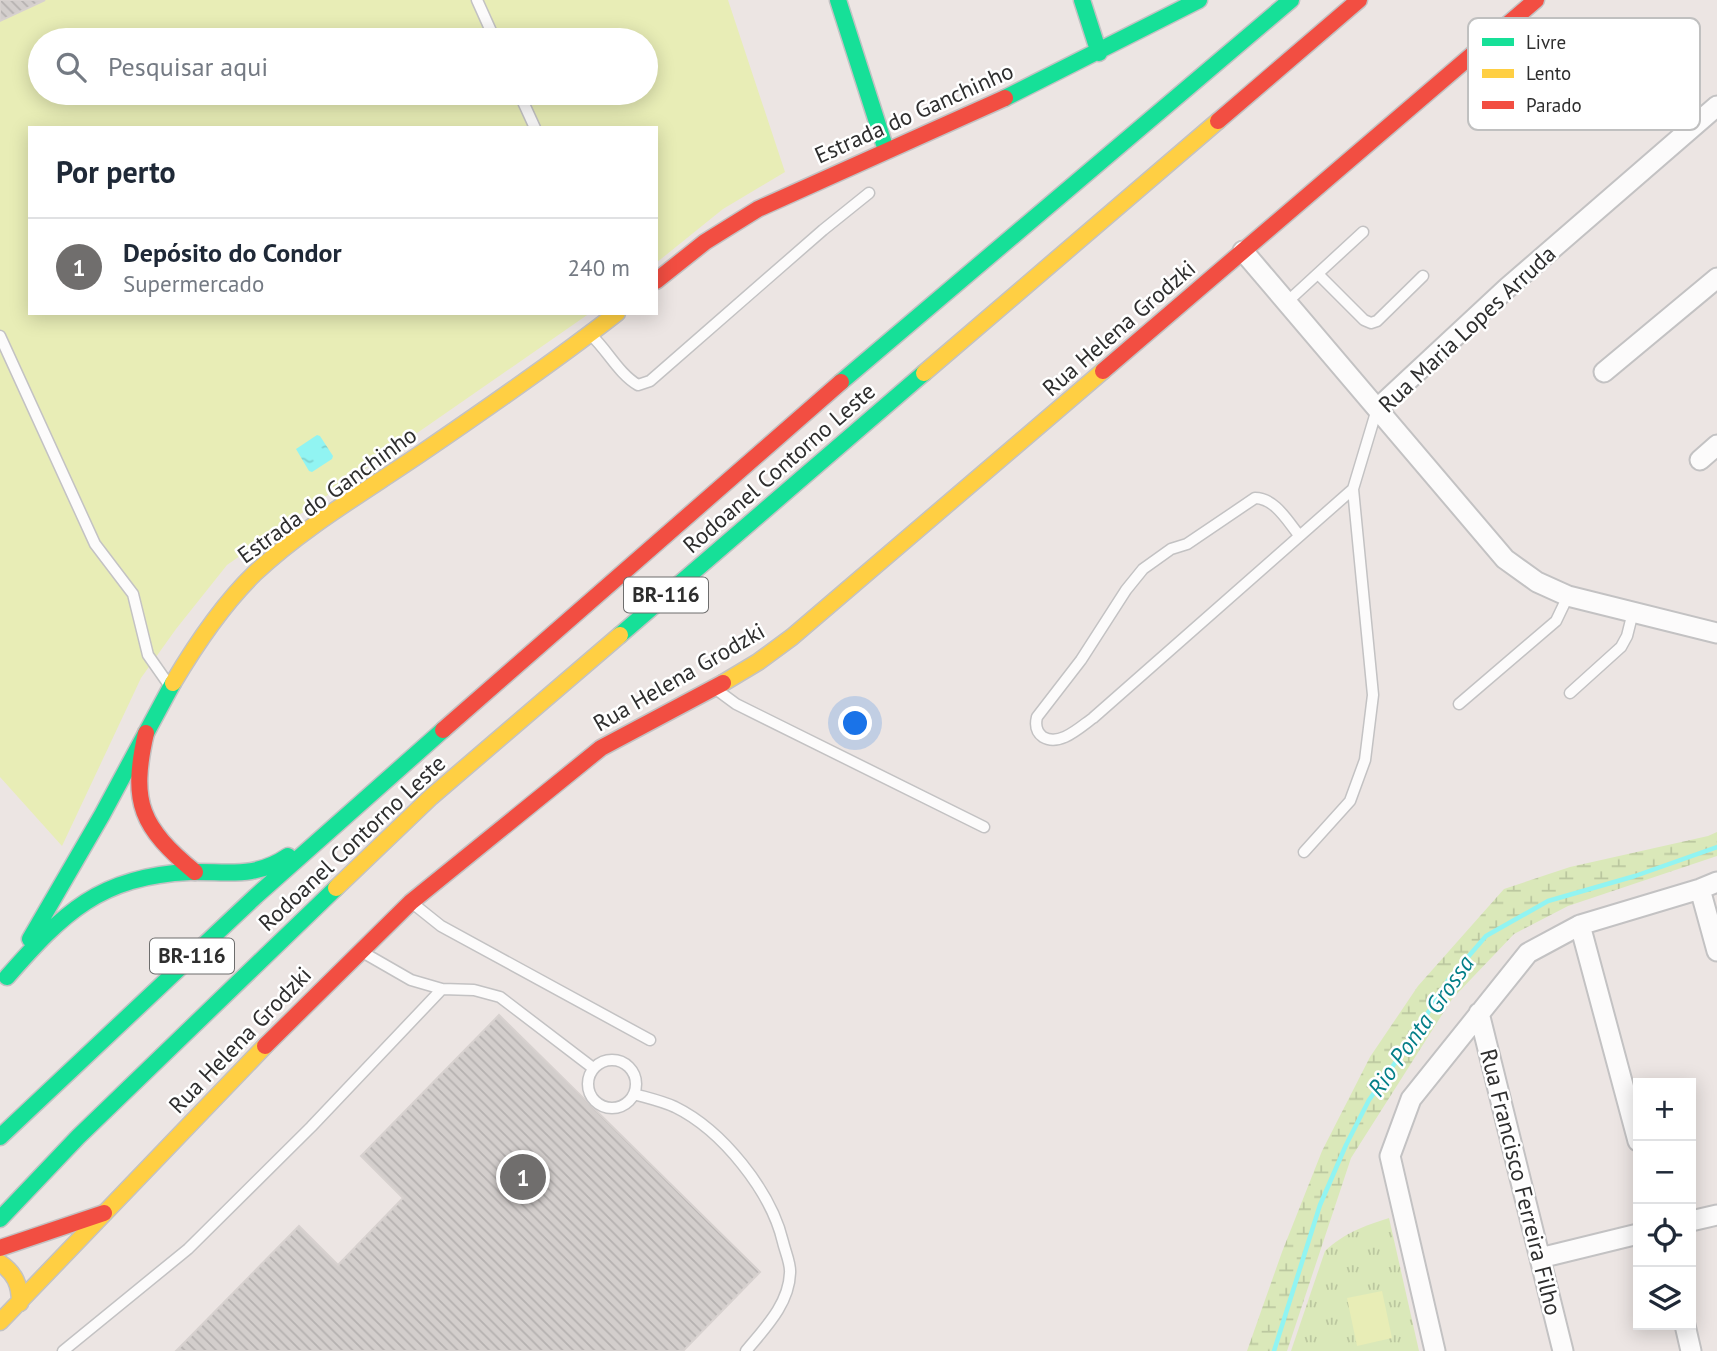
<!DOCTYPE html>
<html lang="pt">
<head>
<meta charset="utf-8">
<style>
	:root { --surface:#fff; --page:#f2f2f3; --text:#1f2937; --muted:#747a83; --line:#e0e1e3; --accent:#706e6d }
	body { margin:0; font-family:"PT Sans",sans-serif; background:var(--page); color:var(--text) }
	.controls { position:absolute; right:21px; bottom:21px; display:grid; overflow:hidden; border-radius:0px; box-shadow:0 4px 18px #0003 }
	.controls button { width:63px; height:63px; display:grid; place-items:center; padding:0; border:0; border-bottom:2px solid var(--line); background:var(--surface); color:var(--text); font:35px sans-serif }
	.you { position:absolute; left:856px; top:724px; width:24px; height:24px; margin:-18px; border:5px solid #fff; border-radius:50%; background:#1a73e8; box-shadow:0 0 0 10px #1a73e833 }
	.badge { display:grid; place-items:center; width:46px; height:46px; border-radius:50%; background:var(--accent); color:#fff; font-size:23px; font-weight:700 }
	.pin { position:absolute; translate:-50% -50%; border:4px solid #fff; box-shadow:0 2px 7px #0006 }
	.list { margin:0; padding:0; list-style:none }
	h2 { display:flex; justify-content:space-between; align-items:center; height:91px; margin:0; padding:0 28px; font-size:30px }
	h2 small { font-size:23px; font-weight:400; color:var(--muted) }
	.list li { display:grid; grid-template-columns:46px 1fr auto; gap:21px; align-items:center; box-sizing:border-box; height:98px; padding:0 28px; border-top:2px solid var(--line) }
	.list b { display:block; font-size:26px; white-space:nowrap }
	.list p { margin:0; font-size:23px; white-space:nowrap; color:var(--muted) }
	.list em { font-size:23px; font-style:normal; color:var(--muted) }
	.icon { flex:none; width:38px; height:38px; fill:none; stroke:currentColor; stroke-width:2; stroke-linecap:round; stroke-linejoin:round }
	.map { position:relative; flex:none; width:1717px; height:1351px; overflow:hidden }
	.search { position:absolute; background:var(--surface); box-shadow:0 4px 18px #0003; left:28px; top:28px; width:630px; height:77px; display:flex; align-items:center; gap:18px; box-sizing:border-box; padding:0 24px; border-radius:38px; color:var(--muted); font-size:26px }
	.panel { position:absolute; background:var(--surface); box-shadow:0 4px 18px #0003; left:28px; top:126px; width:630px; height:189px; border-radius:0px }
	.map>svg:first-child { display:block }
	.grass { fill:url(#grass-tufts) }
	.wetland { fill:url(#wetland-marsh) }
	.pitch { fill:#e8edb6; fill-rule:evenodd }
	.water { fill:url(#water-ripples) }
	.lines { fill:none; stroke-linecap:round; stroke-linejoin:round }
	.stream { stroke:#91f4f2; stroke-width:4.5 }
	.building { fill:url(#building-back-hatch); stroke:#d7d1cf; stroke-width:2 }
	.lane-casing { stroke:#c3c2c3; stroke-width:13 }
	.street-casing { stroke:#c3c2c3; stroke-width:23 }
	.fast-casing { stroke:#c3c2c3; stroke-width:19 }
	.slow-casing { stroke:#c3c2c3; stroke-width:19 }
	.jam-casing { stroke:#c3c2c3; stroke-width:19 }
	.lane { stroke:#fcfbfb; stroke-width:10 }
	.street { stroke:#fcfbfb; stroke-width:19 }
	.fast { stroke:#16e098; stroke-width:16 }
	.slow { stroke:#ffcf43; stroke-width:16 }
	.jam { stroke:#f24e42; stroke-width:16 }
	.labels { text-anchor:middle; stroke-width:5; stroke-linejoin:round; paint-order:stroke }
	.shield { fill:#fff; stroke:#6d6d6d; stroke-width:2 }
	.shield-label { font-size:21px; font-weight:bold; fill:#2e2e2e }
	.street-label { font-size:23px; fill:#2e2e2e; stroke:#fff }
	.water-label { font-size:24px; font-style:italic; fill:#047f88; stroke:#fff }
	.key { fill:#fff; stroke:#c0c0c0; stroke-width:2 }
	.key-label { font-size:19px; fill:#2e2e2e }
</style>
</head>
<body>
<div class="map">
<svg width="1717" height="1351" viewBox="0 0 1717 1351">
	<defs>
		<pattern id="grass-tufts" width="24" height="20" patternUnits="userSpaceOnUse" patternTransform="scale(1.75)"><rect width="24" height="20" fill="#dae8b9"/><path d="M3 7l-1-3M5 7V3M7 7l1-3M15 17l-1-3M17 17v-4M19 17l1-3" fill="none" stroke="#bbc79f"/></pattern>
		<pattern id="wetland-marsh" width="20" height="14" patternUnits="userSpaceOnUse" patternTransform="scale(1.75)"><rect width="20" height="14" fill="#dae8b9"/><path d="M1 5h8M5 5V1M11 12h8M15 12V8" fill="none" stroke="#bbc79f"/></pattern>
		<pattern id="water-ripples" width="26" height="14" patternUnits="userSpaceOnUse" patternTransform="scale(1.75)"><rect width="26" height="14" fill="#91f4f2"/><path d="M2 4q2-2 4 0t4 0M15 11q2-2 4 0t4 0" fill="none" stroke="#7dd2d0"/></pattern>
		<pattern id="building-back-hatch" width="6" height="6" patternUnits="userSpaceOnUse" patternTransform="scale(1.75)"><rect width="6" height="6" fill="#d3cecc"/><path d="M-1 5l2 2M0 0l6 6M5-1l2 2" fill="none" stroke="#b5b1b0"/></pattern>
	</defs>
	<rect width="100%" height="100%" fill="#ece5e3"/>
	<!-- grass -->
	<path class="grass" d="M1389,1218L1419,1351H1291L1325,1251C1344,1233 1364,1226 1389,1218Z"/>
	<!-- wetland -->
	<path class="wetland" d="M1717,832V856L1568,906L1514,934L1452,999L1351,1158L1287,1351H1247L1282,1252L1322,1151L1370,1057L1418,986L1504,889L1570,867L1708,836Z"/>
	<!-- pitch -->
	<path class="pitch" d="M0,0H728L785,172L723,209L656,263V128H30V313H590L227,565L176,629L141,678L62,846L0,777ZM40,40H646V93H40Z
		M1382,1291L1392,1338L1357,1346L1347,1298Z"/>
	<!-- water -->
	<path class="water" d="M317,435L320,436L333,456L332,459L312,472L309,471L296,449Z"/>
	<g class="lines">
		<!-- stream -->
		<path class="stream" d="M1274,1351L1320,1205L1346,1145L1369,1100L1411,1040L1449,979L1486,936L1548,901L1635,876L1717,847"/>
	</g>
	<!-- building -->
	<path class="building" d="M0,0H45L0,21Z
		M499,1015L760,1272L683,1351H176L299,1226L338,1265L403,1198L361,1156Z"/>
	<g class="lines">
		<!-- lane casing -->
		<g class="lane-casing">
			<path id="lane" d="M477,0L495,40
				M519,93L535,128
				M1318,274L1364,320L1371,323L1377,321L1423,276
				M1287,302L1363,232
				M591,335C608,351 619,374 638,385L650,381L823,230L869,193
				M0,336L95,544L133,594L148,655L169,685
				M1299,535C1288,522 1275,498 1255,498L1187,544L1171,549L1143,569L1126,590L1081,660L1037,717C1035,725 1036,732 1043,737C1060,747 1080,727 1093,718L1353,489
				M717,690L736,704L984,827
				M1570,693L1621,647L1627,636L1633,612
				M1459,704L1556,621L1568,596
				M1304,852L1350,801L1365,760L1373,695L1353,489L1377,409
				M411,902L441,926L650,1040
				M442,989L474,990L500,997L593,1068
				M588 1084a24 24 0 1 1 48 0a24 24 0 1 1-48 0Z
				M634,1094C648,1098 662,1101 675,1107C722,1130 771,1191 783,1242C785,1251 791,1264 790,1273C789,1304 765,1328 746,1351
				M63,1351L188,1249L311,1127L442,989L411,980L364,953"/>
		</g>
		<!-- street casing -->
		<g class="street-casing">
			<path id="street" d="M1243,251L1505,559L1537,582L1568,596L1717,633
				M1604,372L1717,278
				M1378,408L1507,288L1717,106
				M1700,460L1717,445
				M1700,889L1717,951
				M1580,925L1638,1141
				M1479,1013L1563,1351
				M1691,1221L1717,1215
				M1540,1258L1638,1234
				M1685,1325L1691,1351
				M1435,1351L1390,1156L1411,1099L1528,953L1580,925L1700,889L1717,882"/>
		</g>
		<!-- fast casing -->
		<g class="fast-casing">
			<path id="fast" d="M838,0L886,150
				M1082,0L1099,53
				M1005,98L1199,0
				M841,382L1291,0
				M620,635L924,373
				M30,939L102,815L173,683
				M7,977C63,913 100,876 190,872C228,871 254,879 288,856
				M0,1137L256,896L443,730
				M0,1219L78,1137L336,888"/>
		</g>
		<!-- slow casing -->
		<g class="slow-casing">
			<path id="slow" d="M924,373L1218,121
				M173,683C196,644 222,605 255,573C305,526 366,491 423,452C489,407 554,362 617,313
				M723,683L758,662L792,637L1103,371
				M336,888L431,797L620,635
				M0,1263C15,1273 20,1285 20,1303
				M0,1322L265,1046"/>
		</g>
		<!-- jam casing -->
		<g class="jam-casing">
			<path id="jam" d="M1218,121L1359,0
				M656,281L705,242L758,209L1005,98
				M1103,371L1536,0
				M443,730L841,382
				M146,733C130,803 141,827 195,872
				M265,1046L411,902L601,748L723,683
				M0,1248L104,1213"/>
		</g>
		<!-- lane -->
		<use href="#lane" class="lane"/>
		<!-- street -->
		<use href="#street" class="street"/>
		<!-- fast -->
		<use href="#fast" class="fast"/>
		<!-- slow -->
		<use href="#slow" class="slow"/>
		<!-- jam -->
		<use href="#jam" class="jam"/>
	</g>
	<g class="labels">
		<!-- shield labels -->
		<g class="shield">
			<rect x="624" y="577.5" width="84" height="35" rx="5"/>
			<rect x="150" y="938.5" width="84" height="35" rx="5"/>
		</g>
		<g class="shield-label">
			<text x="666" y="602">BR-116</text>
			<text x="192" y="963">BR-116</text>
		</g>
		<!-- street labels -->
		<g class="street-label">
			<text transform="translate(914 113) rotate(-24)" y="8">Estrada do Ganchinho</text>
			<text transform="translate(1119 328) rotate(-41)" y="8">Rua Helena Grodzki</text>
			<text transform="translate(1467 329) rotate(-43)" y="8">Rua Maria Lopes Arruda</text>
			<text transform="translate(779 468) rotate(-41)" y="8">Rodoanel Contorno Leste</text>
			<text transform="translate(327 495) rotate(-36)" y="8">Estrada do Ganchinho</text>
			<text transform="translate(679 677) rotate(-30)" y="8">Rua Helena Grodzki</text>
			<text transform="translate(352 843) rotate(-43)" y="8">Rodoanel Contorno Leste</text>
			<text transform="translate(240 1040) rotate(-46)" y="8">Rua Helena Grodzki</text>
			<text transform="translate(1521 1182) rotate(76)" y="8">Rua Francisco Ferreira Filho</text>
		</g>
		<!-- water labels -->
		<g class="water-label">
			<text transform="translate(1421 1026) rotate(-55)" y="8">Rio Ponta Grossa</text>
		</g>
	</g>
	<!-- legend -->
	<rect x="1468" y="18" width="232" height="112" rx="10" class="key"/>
	<rect x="1482" y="38" width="32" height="8" fill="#16e098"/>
	<rect x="1482" y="69" width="32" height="9" fill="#ffcf43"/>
	<rect x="1482" y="101" width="32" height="8" fill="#f24e42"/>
	<g class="key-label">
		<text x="1526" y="49">Livre</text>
		<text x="1526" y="80">Lento</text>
		<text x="1526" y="112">Parado</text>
	</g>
</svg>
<div class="controls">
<button>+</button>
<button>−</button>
<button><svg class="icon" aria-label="locate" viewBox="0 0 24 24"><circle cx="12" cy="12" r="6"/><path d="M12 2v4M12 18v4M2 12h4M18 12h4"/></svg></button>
<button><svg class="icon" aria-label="layers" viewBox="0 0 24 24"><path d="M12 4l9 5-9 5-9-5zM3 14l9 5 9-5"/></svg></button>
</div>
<div class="you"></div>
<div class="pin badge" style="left:523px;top:1177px">1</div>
<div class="search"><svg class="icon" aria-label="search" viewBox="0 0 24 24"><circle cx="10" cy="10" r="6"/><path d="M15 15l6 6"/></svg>Pesquisar aqui</div>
<section class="panel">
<h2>Por perto<small></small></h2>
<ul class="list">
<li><span class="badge">1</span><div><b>Depósito do Condor</b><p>Supermercado</p></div><em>240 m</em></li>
</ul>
</section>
</div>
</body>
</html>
